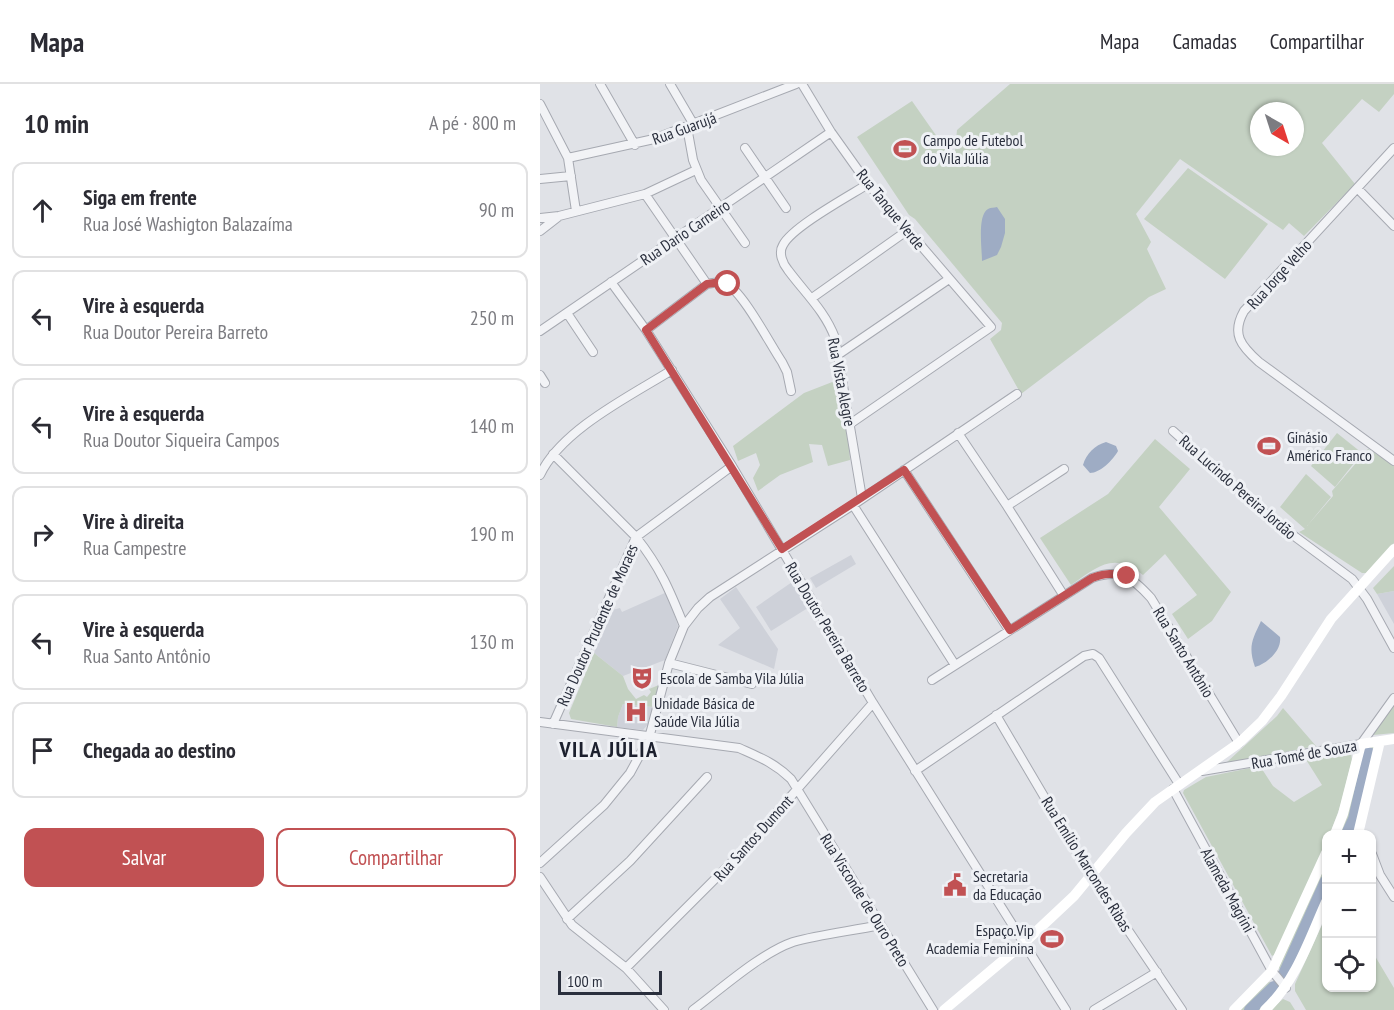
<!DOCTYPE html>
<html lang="pt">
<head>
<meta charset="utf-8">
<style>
	:root { --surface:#fff; --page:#f7f7f7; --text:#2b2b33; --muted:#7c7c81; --line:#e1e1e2; --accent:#c15153 }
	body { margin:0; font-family:"PT Sans Narrow",sans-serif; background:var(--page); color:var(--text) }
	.controls { position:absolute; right:18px; bottom:18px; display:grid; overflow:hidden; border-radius:12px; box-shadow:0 2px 4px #0004 }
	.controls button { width:54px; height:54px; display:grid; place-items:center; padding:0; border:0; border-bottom:2px solid var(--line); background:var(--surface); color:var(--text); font:30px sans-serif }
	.compass { position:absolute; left:710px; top:18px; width:54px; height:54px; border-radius:50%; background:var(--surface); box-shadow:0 2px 4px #0004; rotate:141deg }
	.scale { position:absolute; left:18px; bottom:15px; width:104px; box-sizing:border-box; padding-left:6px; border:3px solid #2a2f3d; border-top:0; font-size:16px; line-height:21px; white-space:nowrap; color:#2a2f3d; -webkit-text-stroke:4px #eff1f5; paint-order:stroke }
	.stop { position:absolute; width:18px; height:18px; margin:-14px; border:4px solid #c15153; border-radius:50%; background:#fff }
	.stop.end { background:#c15153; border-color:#fff; box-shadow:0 2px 6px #0008 }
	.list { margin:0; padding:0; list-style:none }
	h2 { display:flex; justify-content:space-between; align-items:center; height:78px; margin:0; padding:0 24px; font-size:26px }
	h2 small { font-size:20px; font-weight:400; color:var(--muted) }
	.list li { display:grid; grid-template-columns:39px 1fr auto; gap:18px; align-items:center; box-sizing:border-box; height:96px; margin:0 12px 12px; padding:0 12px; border:2px solid var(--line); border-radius:12px }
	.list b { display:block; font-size:22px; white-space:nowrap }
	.list p { margin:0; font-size:20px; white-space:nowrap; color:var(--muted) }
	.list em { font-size:20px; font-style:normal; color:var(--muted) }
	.actions { display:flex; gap:12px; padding:18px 24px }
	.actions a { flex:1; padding:14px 0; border:2px solid var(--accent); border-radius:12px; text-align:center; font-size:21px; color:var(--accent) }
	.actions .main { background:var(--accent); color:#fff }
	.icon { flex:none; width:33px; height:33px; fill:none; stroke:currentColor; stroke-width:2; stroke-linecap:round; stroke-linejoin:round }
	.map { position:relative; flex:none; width:854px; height:926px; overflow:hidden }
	header { display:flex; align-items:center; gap:36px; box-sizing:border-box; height:84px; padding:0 30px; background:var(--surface); border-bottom:2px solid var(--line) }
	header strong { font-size:28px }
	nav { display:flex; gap:33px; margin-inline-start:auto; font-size:21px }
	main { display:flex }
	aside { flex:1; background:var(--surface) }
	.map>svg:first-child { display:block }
	.built { fill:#ced1d9 }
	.green { fill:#c4d1c2; fill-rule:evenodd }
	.water { fill:#9eacc4 }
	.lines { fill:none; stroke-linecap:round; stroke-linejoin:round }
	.river { stroke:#9eacc4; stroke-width:12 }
	.street-casing { stroke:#a6a9b1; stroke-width:10 }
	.street { stroke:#f2f3f6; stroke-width:8 }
	.secondary { stroke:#fff; stroke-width:10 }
	.route { stroke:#c15153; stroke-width:8 }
	.labels { text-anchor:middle; stroke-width:6; stroke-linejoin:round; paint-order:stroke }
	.street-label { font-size:16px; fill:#2a2f3d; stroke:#eff1f5 }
	.poi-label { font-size:16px; fill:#2a2f3d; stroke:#eff1f5; text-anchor:start }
	.district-label { font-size:22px; font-weight:bold; letter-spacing:1.5px; fill:#1c202e; stroke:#eff1f5 }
</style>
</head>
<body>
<header>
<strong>Mapa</strong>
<nav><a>Mapa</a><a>Camadas</a><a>Compartilhar</a></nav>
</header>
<main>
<aside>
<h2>10 min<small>A pé · 800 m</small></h2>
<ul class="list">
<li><svg class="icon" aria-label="ahead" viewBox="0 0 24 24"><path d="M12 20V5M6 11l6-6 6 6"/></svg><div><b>Siga em frente</b><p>Rua José Washigton Balazaíma</p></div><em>90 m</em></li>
<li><svg class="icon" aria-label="left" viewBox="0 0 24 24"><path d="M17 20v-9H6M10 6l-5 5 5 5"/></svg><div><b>Vire à esquerda</b><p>Rua Doutor Pereira Barreto</p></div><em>250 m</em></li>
<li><svg class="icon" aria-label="left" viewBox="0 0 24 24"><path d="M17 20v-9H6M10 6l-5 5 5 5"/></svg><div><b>Vire à esquerda</b><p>Rua Doutor Siqueira Campos</p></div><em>140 m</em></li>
<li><svg class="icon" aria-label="right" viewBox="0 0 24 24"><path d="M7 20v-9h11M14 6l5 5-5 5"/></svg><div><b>Vire à direita</b><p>Rua Campestre</p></div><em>190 m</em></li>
<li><svg class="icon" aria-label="left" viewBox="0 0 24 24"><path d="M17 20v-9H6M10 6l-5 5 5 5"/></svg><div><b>Vire à esquerda</b><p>Rua Santo Antônio</p></div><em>130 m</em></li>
<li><svg class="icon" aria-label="arrive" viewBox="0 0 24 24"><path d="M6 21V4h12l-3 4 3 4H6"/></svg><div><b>Chegada ao destino</b></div></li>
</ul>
<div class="actions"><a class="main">Salvar</a><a>Compartilhar</a></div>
</aside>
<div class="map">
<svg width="854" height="926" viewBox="0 0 854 926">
	<rect width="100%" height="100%" fill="#e0e2e7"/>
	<!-- built -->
	<path class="built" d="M311,471L316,480L276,504L270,494Z
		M255,496L271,522L231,547L216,523Z
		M196,503L238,565L234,585L178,561L200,544L180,515Z
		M854,507V540L837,510Z
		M127,508L138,542L125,576L83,592L54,569L72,526L80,524L82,528Z
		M83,620L113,623L109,639L103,646L77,643L78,633Z"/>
	<!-- green -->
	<path class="green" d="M470,0H854V10L839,28L822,15L782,59L815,100L764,152L749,139L743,146L640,75L596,130L611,158L607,165L626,205L609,213L481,310L450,255L461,246L462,239L375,135L369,131L317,53L372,17L414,77L417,46ZM719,27H755V63H719Z
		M648,84L728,140L685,195L604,135Z
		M300,295L308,338L310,376L288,382L282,361L269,360L273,378L240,391L218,407L213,394L220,381L216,369L198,377L193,362L264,309Z
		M797,349L822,369L795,403L771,382Z
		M615,355L650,385L619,423L691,508L672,537L648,555L632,530L657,511L625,470L603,491C573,467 558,483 531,501L500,454L568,410Z
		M828,365L854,381V459L826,489H822L759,448L765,445L740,423L766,390L791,413L767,442L793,412L792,407Z
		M854,482V507L837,510L833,504Z
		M54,569L83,592L88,605L96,615L104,611L107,613L111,608L109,605L119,601L113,623L83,620L78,633L77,643L31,635L29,629Z
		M854,620V649L833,651Z
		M743,624L776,662L686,679L737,632Z
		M833,662L835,664L814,750H798L822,666Z
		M807,667L811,669L812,676L800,723L790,750H786V759L736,870L732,872L643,709L644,706L666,693L720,682L733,702L754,718L782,701L765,674Z
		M786,777V812L751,888L745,893L740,889L739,883Z
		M786,832V904H832V867L854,904V926H766L755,907V900Z
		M729,898L735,899L740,906L719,926H700Z
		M743,915L750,918L755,926H730Z"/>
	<!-- water -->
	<path class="water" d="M457,123L465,135V149L461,163L457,171L442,177C442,165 437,131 448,125C451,123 454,124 457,123Z
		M566,358L576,362L578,367C573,376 560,389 550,389L543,381C546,370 555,361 566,358Z
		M721,537L740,553C742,566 727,580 715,583C708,563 712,556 721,537Z"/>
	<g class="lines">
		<!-- river -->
		<path class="river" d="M807,750L814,735L829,669
			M745,888L786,797
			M710,926L734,903"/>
		<!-- street casing -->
		<g class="street-casing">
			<path id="street" d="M60,0L95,61
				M130,0L154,41
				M262,0L291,48L328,100L451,243L310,340
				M0,20L28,74L36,127
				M147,43L153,76L161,96L205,159
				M205,64L246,124
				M854,64L704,227C691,250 701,262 719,278L854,377
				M28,74L114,55L256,0
				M0,95L31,92
				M817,104L854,142
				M105,110L167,200
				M0,134L19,132L105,110L156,86
				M0,147L18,133
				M71,198L106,246L192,382L333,619L526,926
				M167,200C173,199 180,197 186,200C202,206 231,262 242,278L247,288L251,307
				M272,214L368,146
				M27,229L53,268
				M106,246L167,200
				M0,247L291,48
				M299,270L409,195
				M0,291L5,299
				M633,347L734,437L812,495L827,515L854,564
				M418,349L467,422L524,512
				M13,370L96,453C120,483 130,507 144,542
				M364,386L469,546
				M0,391C21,346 90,312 132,286
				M322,414L295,254C285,227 265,209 248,186C243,180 238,169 243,161C252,143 309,112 328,100
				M313,421L415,581
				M467,422L524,385
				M129,579L212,600
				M392,596L552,494C580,484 592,493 611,514L699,659
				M456,631L548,787L642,926
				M0,638L199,664C219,673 235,679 251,695L393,926
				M13,640L96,453L192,382
				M375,687L544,572L553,570L559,574L639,700
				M662,687L821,660L854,614
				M633,705L732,887L746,904
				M832,770L840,791L854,813
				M0,779L64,721L90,689L109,654L129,579L144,542L158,524L170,513L313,421L477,310
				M0,793L32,841L86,884L124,926
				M27,835L90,777L167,693
				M86,884L201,769L333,619
				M153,926C181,905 221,869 253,858C281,850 312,847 340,841
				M554,926L617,888"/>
		</g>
		<!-- street -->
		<use href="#street" class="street"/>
		<!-- secondary -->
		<path class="secondary" d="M795,750L803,730L821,660L854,655
			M818,750L840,657
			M404,926L485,858L534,812L586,749L615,718L699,659L722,637L741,612L791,535L854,465
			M694,926L732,887L786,769
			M725,926C756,897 769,856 786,818"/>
	</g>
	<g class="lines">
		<!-- route -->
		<path class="route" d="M188,200L181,198L167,200L106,246L242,465L364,386L470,546L552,494C565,489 574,489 587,492"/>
	</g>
	<!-- icons -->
	<defs>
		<g id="stadium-bare" transform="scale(1.8)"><path d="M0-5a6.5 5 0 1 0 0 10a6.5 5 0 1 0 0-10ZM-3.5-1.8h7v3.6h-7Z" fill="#c15153" stroke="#eff1f5" stroke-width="2.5" paint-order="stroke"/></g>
		<g id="theatre-bare" transform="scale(1.8)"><path d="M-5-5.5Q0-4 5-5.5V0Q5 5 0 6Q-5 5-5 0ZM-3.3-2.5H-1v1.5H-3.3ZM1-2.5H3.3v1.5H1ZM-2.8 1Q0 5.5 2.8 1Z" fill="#c15153" stroke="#eff1f5" stroke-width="2.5" paint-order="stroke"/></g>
		<g id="hospital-bare" transform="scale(1.8)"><path d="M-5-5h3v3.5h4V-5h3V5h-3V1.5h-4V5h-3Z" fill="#c15153" stroke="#eff1f5" stroke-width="2.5" paint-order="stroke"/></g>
		<g id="civic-bare" transform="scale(1.8)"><path d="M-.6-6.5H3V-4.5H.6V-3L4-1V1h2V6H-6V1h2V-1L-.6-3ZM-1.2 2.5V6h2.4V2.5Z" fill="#c15153" stroke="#eff1f5" stroke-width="2.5" paint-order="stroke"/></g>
	</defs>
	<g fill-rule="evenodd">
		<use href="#stadium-bare" x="365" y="65"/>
		<use href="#stadium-bare" x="729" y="362"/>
		<use href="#theatre-bare" x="102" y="594"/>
		<use href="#hospital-bare" x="96" y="628"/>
		<use href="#civic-bare" x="415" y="801"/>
		<use href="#stadium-bare" x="512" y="855"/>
	</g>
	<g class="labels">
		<!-- street labels -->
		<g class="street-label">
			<text transform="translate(144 44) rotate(-20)" y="6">Rua Guarujá</text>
			<text transform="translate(351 125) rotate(51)" y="6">Rua Tanque Verde</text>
			<text transform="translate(145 148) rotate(-34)" y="6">Rua Dario Carneiro</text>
			<text transform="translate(739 190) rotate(-48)" y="6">Rua Jorge Velho</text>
			<text transform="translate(302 298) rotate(79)" y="6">Rua Vista Alegre</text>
			<text transform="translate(698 403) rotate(41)" y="6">Rua Lucindo Pereira Jordão</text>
			<text transform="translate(57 541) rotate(-66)" y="6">Rua Doutor Prudente de Moraes</text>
			<text transform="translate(288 543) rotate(59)" y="6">Rua Doutor Pereira Barreto</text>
			<text transform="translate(644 568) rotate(59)" y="6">Rua Santo Antônio</text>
			<text transform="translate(764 670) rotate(-10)" y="6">Rua Tomé de Souza</text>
			<text transform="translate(213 754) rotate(-48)" y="6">Rua Santos Dumont</text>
			<text transform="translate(547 780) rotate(58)" y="6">Rua Emílio Marcondes Ribas</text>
			<text transform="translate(688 806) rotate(61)" y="6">Alameda Magrini</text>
			<text transform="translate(325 816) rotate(58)" y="6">Rua Visconde de Ouro Preto</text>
		</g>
		<!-- poi labels -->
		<g class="poi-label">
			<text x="383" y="62">Campo de Futebol<tspan x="383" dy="18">do Vila Júlia</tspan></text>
			<text x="747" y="359">Ginásio<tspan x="747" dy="18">Américo Franco</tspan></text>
			<text x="120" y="600">Escola de Samba Vila Júlia</text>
			<text x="114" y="625">Unidade Básica de<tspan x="114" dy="18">Saúde Vila Júlia</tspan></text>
			<text x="433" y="798">Secretaria<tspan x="433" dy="18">da Educação</tspan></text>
			<text x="494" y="852" text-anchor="end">Espaço.Vip<tspan x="494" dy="18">Academia Feminina</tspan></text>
		</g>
		<!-- district labels -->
		<g class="district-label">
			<text x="69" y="673">VILA JÚLIA</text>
		</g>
	</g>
</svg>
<div class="controls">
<button>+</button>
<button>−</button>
<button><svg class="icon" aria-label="locate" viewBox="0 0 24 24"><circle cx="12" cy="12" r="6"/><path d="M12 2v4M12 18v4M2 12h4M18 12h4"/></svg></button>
</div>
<svg class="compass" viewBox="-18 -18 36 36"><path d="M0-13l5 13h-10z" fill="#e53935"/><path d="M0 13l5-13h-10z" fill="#7c7c81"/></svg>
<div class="scale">100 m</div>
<div class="stop" style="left:188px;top:200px"></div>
<div class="stop end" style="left:587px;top:492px"></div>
</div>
</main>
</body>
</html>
